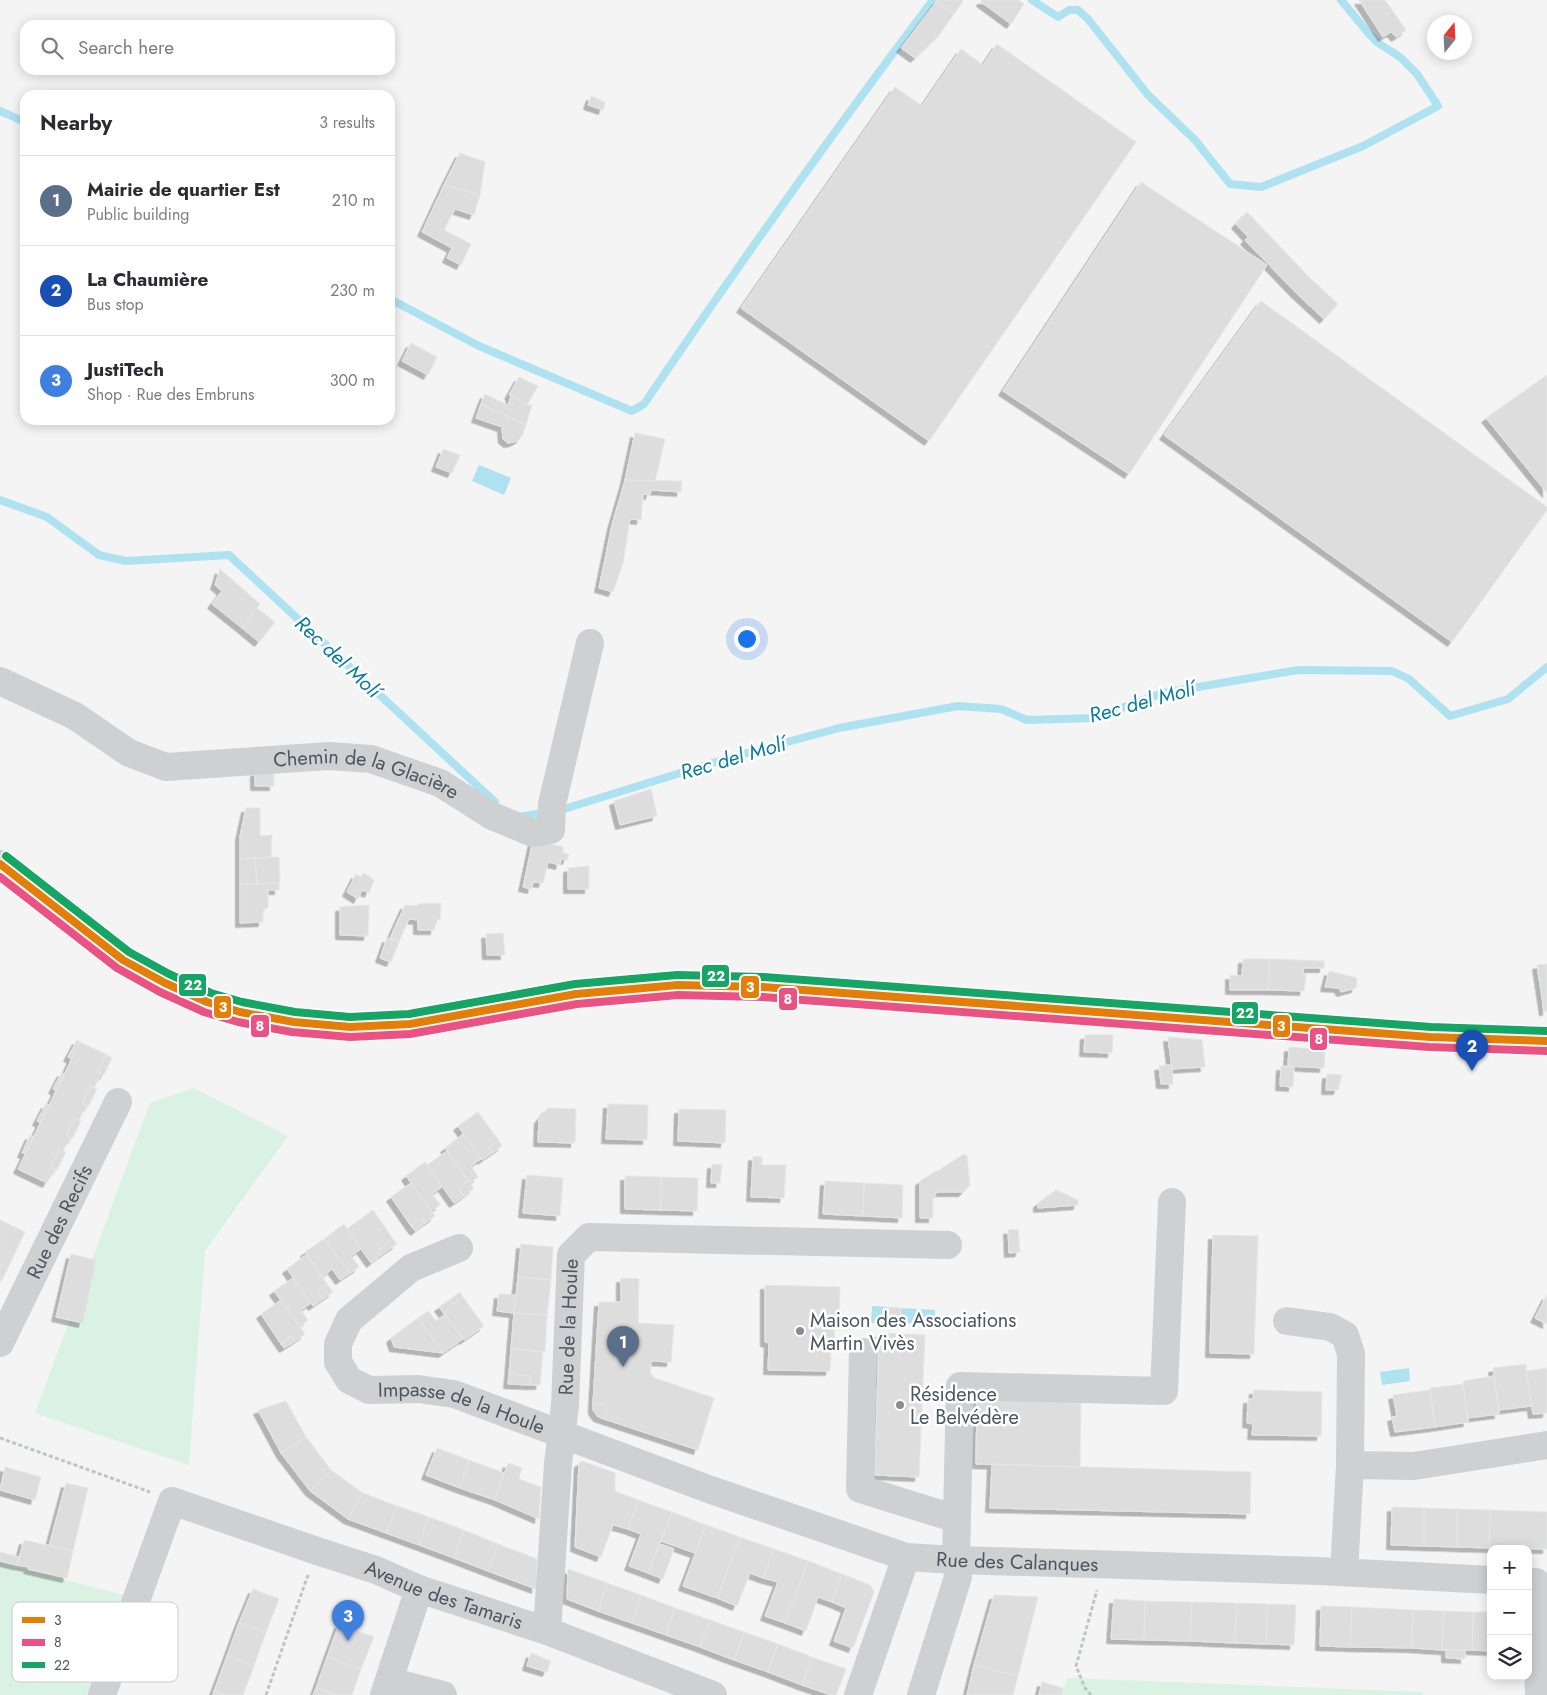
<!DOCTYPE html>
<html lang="en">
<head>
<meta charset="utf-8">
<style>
	:root { --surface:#fff; --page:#f7f7f7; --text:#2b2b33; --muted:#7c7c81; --line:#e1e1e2; --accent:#0b8043 }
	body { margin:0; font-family:Jost,sans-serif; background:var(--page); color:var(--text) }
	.controls { position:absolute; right:15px; bottom:15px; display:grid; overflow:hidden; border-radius:10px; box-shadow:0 2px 12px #0003 }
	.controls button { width:45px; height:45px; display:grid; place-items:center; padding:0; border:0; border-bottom:1px solid var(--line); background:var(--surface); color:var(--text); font:25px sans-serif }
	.compass { position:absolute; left:1427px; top:15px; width:45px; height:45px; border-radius:50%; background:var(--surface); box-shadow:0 2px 12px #0003; rotate:18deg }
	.you { position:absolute; left:746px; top:638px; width:18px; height:18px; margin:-12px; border:4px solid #fff; border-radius:50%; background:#1a73e8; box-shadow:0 0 0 8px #1a73e833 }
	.badge { display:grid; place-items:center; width:32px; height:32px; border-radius:50%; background:var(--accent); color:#fff; font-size:16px; font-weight:700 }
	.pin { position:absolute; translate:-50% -41px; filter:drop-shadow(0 1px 2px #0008) }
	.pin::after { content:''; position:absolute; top:26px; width:18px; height:15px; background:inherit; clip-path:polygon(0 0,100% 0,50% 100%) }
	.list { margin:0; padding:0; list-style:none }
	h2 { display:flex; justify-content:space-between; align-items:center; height:65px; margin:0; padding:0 20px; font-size:21px }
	h2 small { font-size:16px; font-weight:400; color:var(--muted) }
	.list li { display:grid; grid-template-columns:32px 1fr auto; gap:15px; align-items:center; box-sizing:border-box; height:90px; padding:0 20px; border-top:1px solid var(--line) }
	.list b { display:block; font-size:19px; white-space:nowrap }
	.list p { margin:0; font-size:16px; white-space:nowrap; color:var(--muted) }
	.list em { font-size:16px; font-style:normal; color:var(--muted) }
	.icon { flex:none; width:28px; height:28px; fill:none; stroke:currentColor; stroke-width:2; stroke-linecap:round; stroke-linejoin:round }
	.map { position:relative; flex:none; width:1547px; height:1695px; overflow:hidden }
	.search { position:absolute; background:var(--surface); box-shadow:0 2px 12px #0003; left:20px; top:20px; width:375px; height:55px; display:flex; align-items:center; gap:12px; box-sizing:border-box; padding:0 18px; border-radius:15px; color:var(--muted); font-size:19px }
	.panel { position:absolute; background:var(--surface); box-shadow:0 2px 12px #0003; left:20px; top:90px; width:375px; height:335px; border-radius:15px }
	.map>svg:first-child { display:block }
	.green { fill:#d9f2e3 }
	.water { fill:#aee2f0 }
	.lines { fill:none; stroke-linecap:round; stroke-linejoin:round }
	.stream { stroke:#aee2f0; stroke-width:8 }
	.building { fill:#ddddde; stroke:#e5e6e7; filter:url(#shadow) }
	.path { stroke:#bcc7c4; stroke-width:3; stroke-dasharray:4 2.5; stroke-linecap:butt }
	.minor { stroke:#ced0d2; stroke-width:28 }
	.major { stroke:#caced1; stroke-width:28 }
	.bus-1-casing { stroke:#fff; stroke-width:11 }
	.bus-2-casing { stroke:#fff; stroke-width:11 }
	.bus-3-casing { stroke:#fff; stroke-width:11 }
	.bus-1 { stroke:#e37f08; stroke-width:8 }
	.bus-2 { stroke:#ea5284; stroke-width:8 }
	.bus-3 { stroke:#15a565; stroke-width:8 }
	.poi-dot { fill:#868d94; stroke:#fff; stroke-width:2 }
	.labels { text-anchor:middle; stroke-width:5; stroke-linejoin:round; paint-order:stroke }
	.street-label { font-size:20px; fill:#4a5661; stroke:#fff }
	.poi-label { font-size:20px; fill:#4a5661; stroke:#fff; text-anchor:start }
	.water-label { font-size:21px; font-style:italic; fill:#0c7c9b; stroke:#fff }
	.key { fill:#fff; stroke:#c9ccd0; stroke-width:1 }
	.key-label { font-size:14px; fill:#4a5661 }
	.line-badge { stroke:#fff; stroke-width:2 }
	.badge-label { font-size:14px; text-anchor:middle; font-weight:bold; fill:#fff }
</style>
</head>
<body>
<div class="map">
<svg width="1547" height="1695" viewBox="0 0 1547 1695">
	<defs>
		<filter id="shadow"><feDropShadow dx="-4.5" dy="4.5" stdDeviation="0" flood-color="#0004"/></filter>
	</defs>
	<rect width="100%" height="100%" fill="#f4f4f4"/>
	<!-- green -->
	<path class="green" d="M194,1088L288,1136L205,1251L189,1465L35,1413L150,1103Z
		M0,1563L124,1595L87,1695H0Z
		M1068,1678L1423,1692V1695H1061L1063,1688Z"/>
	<!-- water -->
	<path class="water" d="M479,465L511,478L504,495L472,481Z
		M872,1306L888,1307V1320L900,1321L901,1308L935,1310V1324L871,1323Z
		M1409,1368L1410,1381L1382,1385L1380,1372Z"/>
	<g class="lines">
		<!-- stream -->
		<path class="stream" d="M1032,0L1058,17L1069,10H1078L1088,19L1148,95L1195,140L1230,184L1261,187L1363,146L1438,106L1417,74L1400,57L1378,43L1369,34L1341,0
			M0,111L25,122
			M390,299L479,346L632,411L644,404C737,267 833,132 933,0
			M0,500L47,517L99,555L126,561L229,555L495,802
			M519,817L564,809L732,757L839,728L958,706L1001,709L1027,720L1094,718L1163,693L1298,670L1392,671L1409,679L1450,716L1508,699L1547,667"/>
	</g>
	<!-- building -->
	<path class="building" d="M937,0H962L963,1L954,14L936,2Z
		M982,0H1018L1024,4L1011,24L981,2Z
		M1359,0H1385L1406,30L1396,37L1391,32L1383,37Z
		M936,2L954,14L940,34L915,58L901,48Z
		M997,44L1136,142L929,441L741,308L895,87L922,106L961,49L983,65Z
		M591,96L605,102L603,110L588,105Z
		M460,153L485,162L480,195L444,185Z
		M1141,182L1267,265L1129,474L1003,391Z
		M444,185L480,195L474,215L455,209L444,230L471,244L461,265L447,258L452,248L422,232Z
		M1247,212L1310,278L1338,304L1324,319L1296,293L1245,240L1248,237L1236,224Z
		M1261,301L1547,507V510L1452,642L1164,435Z
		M411,343L437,357L428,375L402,361Z
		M1547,375V493L1486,418Z
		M519,377L538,386L527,405L509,395Z
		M485,394L508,405L511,396L527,405H532L526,425L481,404Z
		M481,404L526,425L523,434L520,439L514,442L508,443L503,439L502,427L476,418Z
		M635,433L665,439L655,481L625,480Z
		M443,449L460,455L452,473L436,467Z
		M625,480L682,481L681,492L651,490L650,495L643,494L641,520L630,519L623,563L613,592L599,588L612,525Z
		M220,569L260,604L242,628L212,604L222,591L215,585Z
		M257,608L275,622L259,642L242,628Z
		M273,770L274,786H255V772Z
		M651,789L657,816L620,825L614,801Z
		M246,808H260V836L272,835L271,857L240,859V836Z
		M533,840L563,847V853L569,854L567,860L561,859L560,865L548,862L543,883L533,882L532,889L523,887Z
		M279,857L280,883L257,884L255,858Z
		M255,858L257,884H240V859Z
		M589,866V889H568V868Z
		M364,873L374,880L369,893L362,890L358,899L347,892L356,874L361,877Z
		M279,883V890H268V908L263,909V922L240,923V884Z
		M441,903L440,920L435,919V930H418V920L409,919L399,942L390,938L405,905L417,906L418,904Z
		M369,905L368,936L340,935V907Z
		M503,933L505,955H487L486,934Z
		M387,938L399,942L391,962L380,958Z
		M1243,959H1270L1268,990H1230V975L1242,976Z
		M1270,959L1324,961V968H1304L1302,974L1306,975L1304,991L1268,990Z
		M1547,964V1011H1544L1537,965Z
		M1329,971L1357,978L1356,988L1341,992L1339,988L1325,987Z
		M1085,1035H1113L1112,1053L1084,1052Z
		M1168,1037L1202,1040L1205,1067L1172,1069Z
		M77,1040L80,1042L72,1059L68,1057Z
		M80,1042L106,1054L97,1072L101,1074L94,1088L91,1086L82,1103L86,1105L79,1120L75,1118L66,1135L70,1137L63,1151L59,1149L51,1167L55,1169L47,1183L18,1169Z
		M1289,1047L1325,1050L1324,1068L1288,1066Z
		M106,1054L112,1058L104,1075L97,1072Z
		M1172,1065L1173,1084H1161L1159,1066Z
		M1281,1066L1294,1067L1293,1087L1280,1086Z
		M62,1072L64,1074L56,1091L53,1089Z
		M1327,1074L1342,1075L1338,1090H1326Z
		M91,1086L97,1089L88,1107L82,1103Z
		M46,1104L49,1105L41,1123L37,1121Z
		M608,1104L648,1105L647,1140L606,1139Z
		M548,1108L576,1109L575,1143L538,1142L539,1119Z
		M679,1109L726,1110L725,1143L678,1141Z
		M478,1112L499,1141L488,1148L492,1153L482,1160L458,1126Z
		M75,1118L81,1121L72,1139L66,1135Z
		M463,1134L481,1159L471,1166L478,1177L470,1183L445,1148Z
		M30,1135L34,1137L25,1154L22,1153Z
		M499,1141L502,1146L492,1153L488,1148Z
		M59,1149L66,1152L57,1170L51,1167Z
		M447,1151L468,1181L458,1188L464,1196L454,1203L427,1165Z
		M964,1154L967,1156L970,1185L963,1192H937L933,1198V1218H920V1181L936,1171L942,1172V1168Z
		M753,1156L762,1157V1165H786L784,1198L751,1197Z
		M425,1162L442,1187L432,1194L440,1205L431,1211L406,1176Z
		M712,1164L722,1165L720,1183H711Z
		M527,1175L563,1178L560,1216L523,1213Z
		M625,1176L661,1177L660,1210L625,1209Z
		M661,1177L698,1178L697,1211L660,1210Z
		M468,1181L474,1188L464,1196L458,1188Z
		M825,1181L864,1183L863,1216L823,1214Z
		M411,1183L435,1216L425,1223L422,1218L411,1226L391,1197Z
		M864,1183L903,1185L902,1218L863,1216Z
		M1056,1190L1078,1200V1205L1038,1208V1203Z
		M373,1210L393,1239L377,1251L381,1255L371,1263L347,1229Z
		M422,1218L425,1223L415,1231L411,1226Z
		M0,1220L25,1232L8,1268L0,1264Z
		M344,1224L361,1249L351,1256L359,1267L350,1273L324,1239Z
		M1018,1229L1020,1252L1009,1253L1008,1230Z
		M1213,1235L1258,1236L1254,1354L1210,1353Z
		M324,1239L350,1273L340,1280L332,1269L322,1277L305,1252Z
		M393,1239L397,1244L381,1255L377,1251Z
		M521,1244L553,1247L551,1280L518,1277Z
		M71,1254L96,1260L83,1323L56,1317Z
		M307,1254L327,1284L317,1291L323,1299L313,1306L287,1269Z
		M0,1264L8,1268L0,1283Z
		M518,1277L551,1280L547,1315L514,1313Z
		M293,1278L311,1303L301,1310L308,1320L300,1327L274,1291Z
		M621,1278L639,1279L638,1323L674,1325L671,1362L651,1361L650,1373L655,1378L714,1398L698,1450L604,1419L607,1411L603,1404L593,1403L599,1302H621Z
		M327,1284L333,1292L323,1299L317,1291Z
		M765,1285L840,1287L839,1319H835L834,1346H831L830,1371L768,1370L769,1343L765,1342Z
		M460,1292L463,1297L453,1304L449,1300Z
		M499,1294L516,1295L514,1313L497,1311Z
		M1547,1295V1324L1535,1318Z
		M463,1297L484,1326L464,1340L439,1307L449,1300L453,1304Z
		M281,1300L305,1334L295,1341L291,1336L281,1344L261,1314Z
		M888,1307L901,1308V1321L888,1320Z
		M428,1311L436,1321L445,1314L463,1339L443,1353L418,1318Z
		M514,1313L547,1315L545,1352L511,1349Z
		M418,1318L443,1353L394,1347L391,1338Z
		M879,1333L925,1335L919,1477L875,1475Z
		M291,1336L295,1341L284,1348L281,1344Z
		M511,1349L543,1352L540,1385H530V1376L509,1374Z
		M1526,1364L1531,1406L1499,1410L1493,1368Z
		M1547,1368V1413L1533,1414L1526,1371Z
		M509,1374L530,1376V1385L508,1384Z
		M1494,1376L1499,1414L1467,1418L1463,1381Z
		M1463,1384L1468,1422L1435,1427L1430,1388Z
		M1254,1390L1322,1392L1321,1436L1252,1435L1253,1424L1247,1423L1248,1399H1253Z
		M1430,1390L1435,1427L1395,1432L1392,1417L1397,1416L1393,1395Z
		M977,1398L1081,1401L1080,1467L976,1464Z
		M286,1401L306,1437L281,1453L258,1410Z
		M593,1403L603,1404L607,1411L604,1419L598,1417L593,1410Z
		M306,1437L331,1470L310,1491L281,1453Z
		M437,1448L469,1460L460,1488L426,1475Z
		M469,1460L504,1473L495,1500L460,1488Z
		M582,1461L615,1473V1491L638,1500L628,1529L613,1525L601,1557L575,1547L579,1463Z
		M508,1463L522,1468L519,1479L541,1487L539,1519L495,1500Z
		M992,1464L1251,1472L1250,1514L990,1508Z
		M5,1467L41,1477L35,1500L0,1490Z
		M331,1470L363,1493L348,1519L310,1491Z
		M66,1483L88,1488L73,1551L49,1546Z
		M363,1493L397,1506L386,1533L348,1519Z
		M638,1500L672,1512L648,1573L629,1566L641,1534L628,1529Z
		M397,1506L429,1517L419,1545L386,1533Z
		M1392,1507L1424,1508V1546L1391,1545Z
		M1424,1508L1457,1509V1547L1424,1546Z
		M1457,1509L1490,1510L1489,1548L1457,1547Z
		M1490,1510L1547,1512V1549L1489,1548Z
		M672,1512L706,1525L695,1553L661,1541Z
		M429,1517L464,1530L454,1558L419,1545Z
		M706,1525L740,1537L717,1598L683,1586Z
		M464,1530L498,1544L488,1571L454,1558Z
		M740,1537L774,1549L763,1578L750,1573L737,1606L717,1598Z
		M24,1540L73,1551L67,1578L28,1569L29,1567L17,1565Z
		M498,1544L537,1559L536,1589L488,1571Z
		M660,1544L674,1549L663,1579L648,1573Z
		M774,1549L808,1561L785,1623L765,1616L778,1582L763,1578Z
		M0,1552L19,1557L17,1565L0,1561Z
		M808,1561L842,1574L832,1602L818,1597L806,1631L785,1623Z
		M568,1569L607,1583L598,1611L567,1599Z
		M842,1574L870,1585L874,1592L853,1648L834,1641L846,1608L832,1602Z
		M607,1583L641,1595L632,1623L598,1611Z
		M253,1589L279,1599L266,1632L239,1623Z
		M641,1595L675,1608L666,1635L632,1623Z
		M994,1595L1038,1597L1018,1676L974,1665Z
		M1114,1599L1145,1601L1144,1640L1111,1639Z
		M1145,1601L1192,1602L1190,1641L1144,1640Z
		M1192,1602L1237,1603L1235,1643L1190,1641Z
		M1237,1603L1268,1604L1266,1644L1235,1643Z
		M1268,1604L1296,1605L1294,1645L1266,1644Z
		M1321,1606L1352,1607L1350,1647L1320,1646Z
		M1352,1607L1413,1610L1412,1648L1350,1647Z
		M675,1608L710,1620L700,1647L666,1635Z
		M1413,1610L1444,1611L1442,1650L1412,1648Z
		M1444,1611L1473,1612L1472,1650H1442Z
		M1473,1612H1491V1651L1472,1650Z
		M710,1620L744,1632L734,1660L700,1647Z
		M239,1623L266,1632L254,1666L227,1656Z
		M339,1624L374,1637L361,1669L327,1657Z
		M744,1632L778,1644L768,1672L734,1660Z
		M778,1644L812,1657L802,1685L768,1672Z
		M1446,1649L1465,1650V1659L1446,1658Z
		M531,1653L551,1661L547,1672L527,1666Z
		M227,1656L254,1666L243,1695H226L214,1691Z
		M327,1657L361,1669L352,1695H336L316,1688Z
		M812,1657L846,1669L836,1695H831L802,1685Z
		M974,1665L1018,1676L1013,1695H967Z
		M1042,1682L1063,1688L1061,1695H1039Z
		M316,1688L336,1695H313Z
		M214,1691L226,1695H213Z"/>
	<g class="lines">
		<!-- path -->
		<path class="path" d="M0,1438L150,1492
			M266,1695L308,1575
			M1091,1695L1085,1688L1076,1666L1097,1590"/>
		<!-- minor -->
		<g class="minor">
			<path id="s1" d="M0,681L75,716L129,753L166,767L329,756L371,759L440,783L492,816L533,833L551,830L552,804L590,643"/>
			<path id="s2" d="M459,1248L411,1268L349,1320L338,1344V1362L349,1380L369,1390L418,1389L454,1394L711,1490L906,1557L956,1560L1319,1571L1491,1580"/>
			<path d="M1287,1321L1330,1327L1345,1335L1351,1354L1350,1465L1344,1572"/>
			<path id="s3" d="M0,1343L118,1102"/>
			<path d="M863,1352L860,1489L957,1519"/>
			<path d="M1350,1465L1414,1466L1547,1445"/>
			<path d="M1536,1582L1539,1695"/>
			<path id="s4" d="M547,1631L558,1464L565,1405L571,1255L589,1237L948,1245"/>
			<path d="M389,1681L443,1695"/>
			<path id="s5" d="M102,1695L172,1501L317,1551L376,1570L419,1589L547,1631L713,1695"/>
			<path d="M384,1695L419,1589"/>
			<path d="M858,1695L906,1557"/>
			<path d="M921,1695L958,1577L956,1560L960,1386L1164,1391L1172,1202"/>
		</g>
		<!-- major -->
		<path class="major" d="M0,864L123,960L165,983L207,1002L240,1012L294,1022L350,1027L410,1024L576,994L678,985L763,987L1430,1037L1547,1041"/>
		<!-- bus-1 casing -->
		<g class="bus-1-casing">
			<path id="bus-1" d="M0,864L123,960L165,983L207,1002L240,1012L294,1022L350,1027L410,1024L576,994L678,985L763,987L1430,1037L1547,1041"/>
		</g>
		<!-- bus-2 casing -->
		<g class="bus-2-casing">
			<path id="bus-2" d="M0,877L117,968L160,992L204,1012L238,1022L292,1032L350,1037L410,1034L577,1004L678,995L763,997L1429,1047L1547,1051"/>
		</g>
		<!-- bus-3 casing -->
		<g class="bus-3-casing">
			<path id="bus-3" d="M6,856L129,952L169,974L211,993L242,1002L295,1012L350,1017L409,1014L575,984L677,975L764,977L1431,1027L1547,1031"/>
		</g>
		<!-- bus-1 -->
		<use href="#bus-1" class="bus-1"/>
		<!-- bus-2 -->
		<use href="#bus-2" class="bus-2"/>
		<!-- bus-3 -->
		<use href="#bus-3" class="bus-3"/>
	</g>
	<!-- markers -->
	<g class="poi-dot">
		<circle cx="800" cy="1331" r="5"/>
		<circle cx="900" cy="1405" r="5"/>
	</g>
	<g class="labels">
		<!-- street labels -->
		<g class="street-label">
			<text dy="7" stroke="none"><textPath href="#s1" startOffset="391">Chemin de la Glacière</textPath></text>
			<text dy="7" stroke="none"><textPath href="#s3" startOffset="135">Rue des Recifs</textPath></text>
			<text dy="7" stroke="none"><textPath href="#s4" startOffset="305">Rue de la Houle</textPath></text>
			<text dy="7" stroke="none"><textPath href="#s2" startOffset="316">Impasse de la Houle</textPath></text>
			<text dy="7" stroke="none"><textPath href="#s2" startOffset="898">Rue des Calanques</textPath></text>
			<text dy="7" stroke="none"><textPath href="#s5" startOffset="494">Avenue des Tamaris</textPath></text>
		</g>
		<!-- poi labels -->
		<g class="poi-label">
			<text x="810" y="1327">Maison des Associations<tspan x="810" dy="23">Martin Vivès</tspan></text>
			<text x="910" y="1401">Résidence<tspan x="910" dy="23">Le Belvédère</tspan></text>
		</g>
		<!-- water labels -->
		<g class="water-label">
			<text transform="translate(338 657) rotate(43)" y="7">Rec del Molí</text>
			<text transform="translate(1142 702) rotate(-15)" y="7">Rec del Molí</text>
			<text transform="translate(733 758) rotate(-16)" y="7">Rec del Molí</text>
		</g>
	</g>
	<!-- legend -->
	<rect x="12" y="1602" width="166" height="80" rx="8" class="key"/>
	<rect x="22" y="1617" width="23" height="6" fill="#e37f08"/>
	<rect x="22" y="1639" width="23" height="7" fill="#ea5284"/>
	<rect x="22" y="1662" width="23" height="6" fill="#15a565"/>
	<g class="key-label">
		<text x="54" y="1625">3</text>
		<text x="54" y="1647">8</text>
		<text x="54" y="1670">22</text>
	</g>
	<g class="line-badge">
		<rect x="701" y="964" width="29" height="24" rx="5" fill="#15a565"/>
		<rect x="178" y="973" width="29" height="24" rx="5" fill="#15a565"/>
		<rect x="740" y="975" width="20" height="24" rx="5" fill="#e37f08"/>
		<rect x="778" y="987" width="20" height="24" rx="5" fill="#ea5284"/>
		<rect x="213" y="995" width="19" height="24" rx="5" fill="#e37f08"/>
		<rect x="1231" y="1001" width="28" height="24" rx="5" fill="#15a565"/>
		<rect x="1272" y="1014" width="19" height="24" rx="5" fill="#e37f08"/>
		<rect x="250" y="1014" width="20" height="24" rx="5" fill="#ea5284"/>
		<rect x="1309" y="1027" width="19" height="24" rx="5" fill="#ea5284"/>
	</g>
	<g class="badge-label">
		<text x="716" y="981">22</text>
		<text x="193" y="990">22</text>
		<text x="750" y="992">3</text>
		<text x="788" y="1004">8</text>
		<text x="223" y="1012">3</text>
		<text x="1245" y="1018">22</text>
		<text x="1281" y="1031">3</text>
		<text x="260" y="1031">8</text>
		<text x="1319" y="1044">8</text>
	</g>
</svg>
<div class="controls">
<button>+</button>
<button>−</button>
<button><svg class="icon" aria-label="layers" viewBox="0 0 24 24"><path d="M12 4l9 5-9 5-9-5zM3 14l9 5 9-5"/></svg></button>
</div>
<svg class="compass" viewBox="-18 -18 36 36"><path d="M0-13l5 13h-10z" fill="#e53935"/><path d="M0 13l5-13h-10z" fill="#7c7c81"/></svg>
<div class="you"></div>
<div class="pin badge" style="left:623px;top:1367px;background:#5c6f8a">1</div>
<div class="pin badge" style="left:1472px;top:1071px;background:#1a4fb4">2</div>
<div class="pin badge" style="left:348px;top:1641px;background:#3f7fe0">3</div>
<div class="search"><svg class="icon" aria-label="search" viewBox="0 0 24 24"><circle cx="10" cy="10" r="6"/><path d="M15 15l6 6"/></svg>Search here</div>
<section class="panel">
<h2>Nearby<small>3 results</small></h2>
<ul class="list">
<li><span class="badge" style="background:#5c6f8a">1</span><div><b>Mairie de quartier Est</b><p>Public building</p></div><em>210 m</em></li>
<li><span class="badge" style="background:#1a4fb4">2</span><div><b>La Chaumière</b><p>Bus stop</p></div><em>230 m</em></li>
<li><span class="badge" style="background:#3f7fe0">3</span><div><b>JustiTech</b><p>Shop · Rue des Embruns</p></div><em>300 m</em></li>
</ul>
</section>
</div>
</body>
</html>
